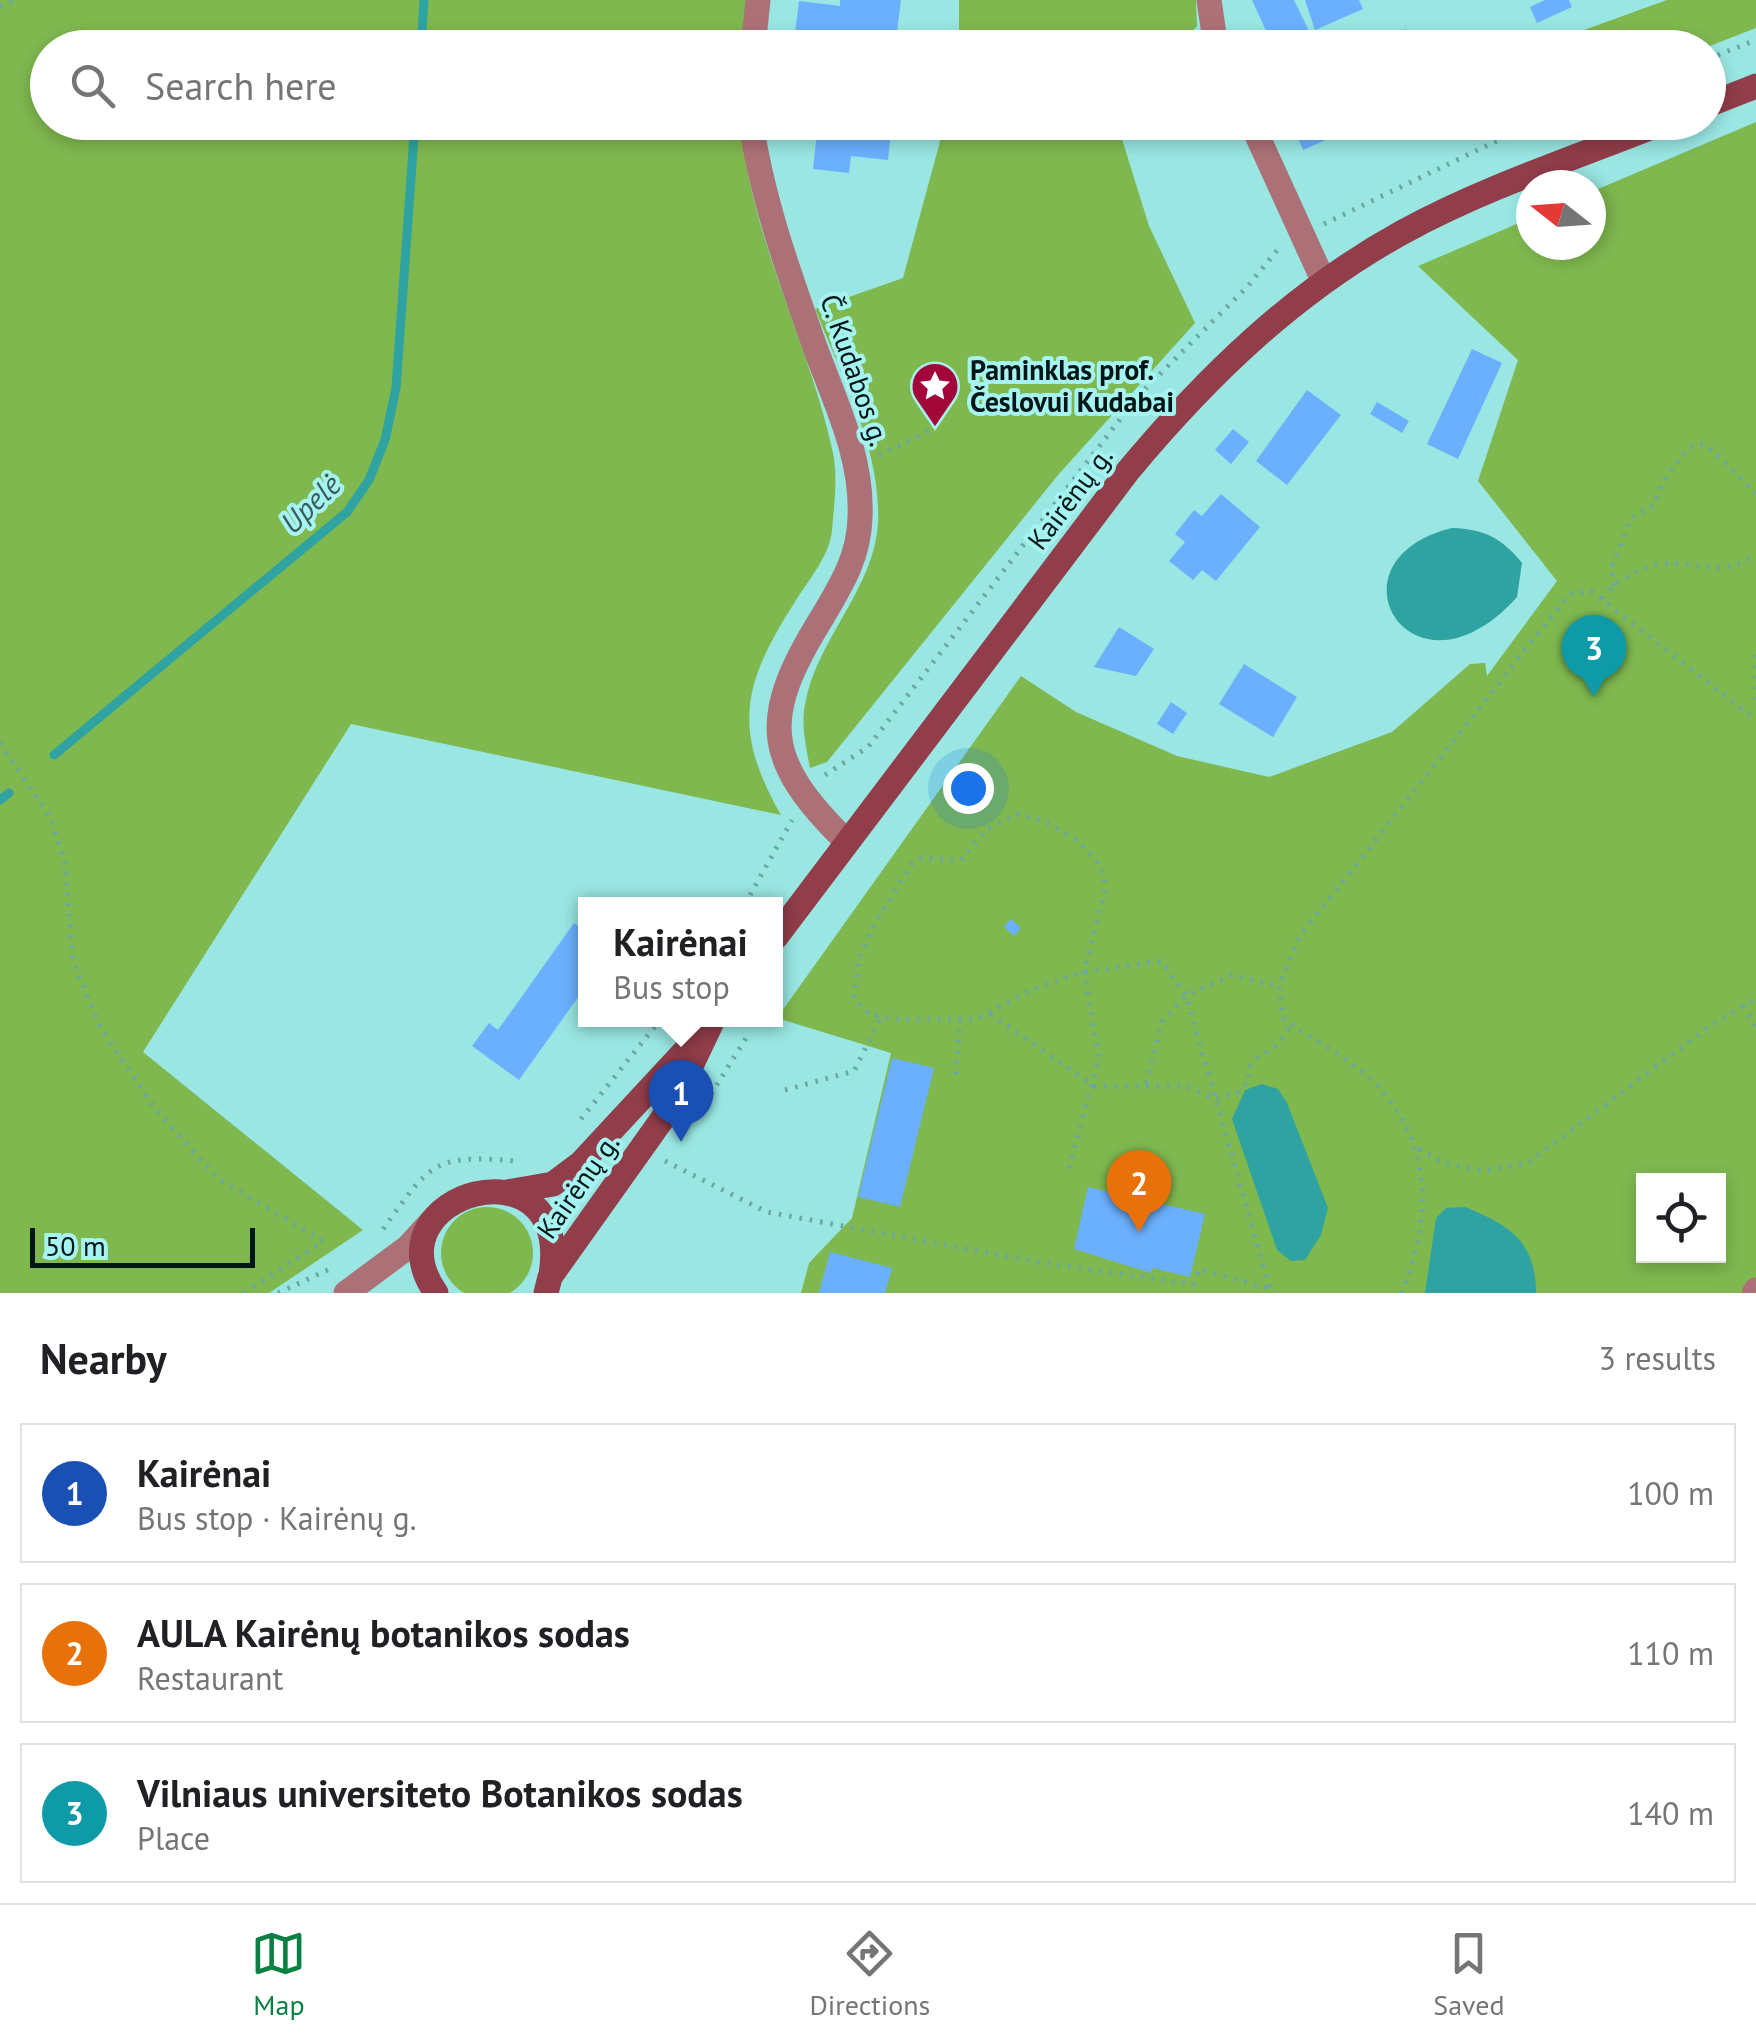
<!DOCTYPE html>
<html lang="en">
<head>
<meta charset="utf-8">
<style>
	:root { --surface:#fff; --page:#f2f2f2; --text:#202124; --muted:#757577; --line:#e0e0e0; --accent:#0b8043 }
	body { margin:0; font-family:"PT Sans",sans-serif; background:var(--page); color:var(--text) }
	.controls { position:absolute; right:30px; bottom:30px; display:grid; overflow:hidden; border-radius:0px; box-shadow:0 5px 15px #0003 }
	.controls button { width:90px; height:90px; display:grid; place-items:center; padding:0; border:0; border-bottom:2px solid var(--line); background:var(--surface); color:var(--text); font:50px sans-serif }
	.compass { position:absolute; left:1516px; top:170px; width:90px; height:90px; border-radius:50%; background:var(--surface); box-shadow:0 5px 15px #0003; rotate:287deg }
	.scale { position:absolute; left:30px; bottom:25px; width:225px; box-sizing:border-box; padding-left:10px; border:5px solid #001515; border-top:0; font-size:28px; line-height:35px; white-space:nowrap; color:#001515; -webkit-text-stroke:8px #a6f4f1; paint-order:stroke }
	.you { position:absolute; left:968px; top:788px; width:35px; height:35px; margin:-25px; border:8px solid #fff; border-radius:50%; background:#1a73e8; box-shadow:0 0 0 15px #1a73e833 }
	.badge { display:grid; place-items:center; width:65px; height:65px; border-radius:50%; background:var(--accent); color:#fff; font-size:32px; font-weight:700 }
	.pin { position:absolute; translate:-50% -82px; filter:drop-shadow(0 2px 5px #0008) }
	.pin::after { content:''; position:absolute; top:52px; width:35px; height:30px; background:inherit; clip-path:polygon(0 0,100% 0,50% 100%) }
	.popup { position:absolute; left:578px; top:897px; width:205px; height:130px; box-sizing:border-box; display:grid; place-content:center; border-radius:0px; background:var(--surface); filter:drop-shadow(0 2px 8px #0005); font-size:32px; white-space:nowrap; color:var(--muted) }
	.popup b { font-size:38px; color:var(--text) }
	.popup::after { content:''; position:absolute; left:50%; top:100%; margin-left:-20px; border:20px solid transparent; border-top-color:var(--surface) }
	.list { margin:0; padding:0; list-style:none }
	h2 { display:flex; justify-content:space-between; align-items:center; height:130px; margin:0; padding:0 40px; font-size:42px }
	h2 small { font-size:32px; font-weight:400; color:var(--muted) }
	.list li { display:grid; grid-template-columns:65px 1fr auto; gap:30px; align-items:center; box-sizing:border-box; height:140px; margin:0 20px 20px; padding:0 20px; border:2px solid var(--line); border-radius:0px }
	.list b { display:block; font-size:38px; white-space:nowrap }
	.list p { margin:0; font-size:32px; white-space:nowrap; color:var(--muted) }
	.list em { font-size:32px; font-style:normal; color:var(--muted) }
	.icon { flex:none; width:55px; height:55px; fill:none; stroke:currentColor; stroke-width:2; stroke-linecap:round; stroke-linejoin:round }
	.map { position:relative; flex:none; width:1756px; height:1293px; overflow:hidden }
	.search { position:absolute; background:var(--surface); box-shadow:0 5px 15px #0003; left:30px; right:30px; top:30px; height:110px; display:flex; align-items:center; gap:25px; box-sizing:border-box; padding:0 35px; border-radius:55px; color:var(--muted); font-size:38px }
	.sheet { height:610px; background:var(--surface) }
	nav { display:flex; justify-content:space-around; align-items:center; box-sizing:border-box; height:140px; border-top:2px solid var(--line); background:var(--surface); font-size:28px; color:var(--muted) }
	nav a { display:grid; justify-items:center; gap:5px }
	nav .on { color:var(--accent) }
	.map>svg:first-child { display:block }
	.green { fill:#7fb84f; fill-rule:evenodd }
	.water { fill:#2ea3a1 }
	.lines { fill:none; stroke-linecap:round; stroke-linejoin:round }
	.stream { stroke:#2ea3a1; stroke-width:9 }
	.building { fill:#6bb0fe }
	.path { stroke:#6aa6a4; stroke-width:5; stroke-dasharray:2.5 8; stroke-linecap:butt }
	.street { stroke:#ac7176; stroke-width:25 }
	.secondary { stroke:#913d4a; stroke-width:25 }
	.labels { text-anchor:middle; stroke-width:8; stroke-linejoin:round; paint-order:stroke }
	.street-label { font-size:28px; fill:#001515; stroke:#a6f4f1 }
	.poi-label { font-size:28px; font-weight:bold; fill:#001515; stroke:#a6f4f1; text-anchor:start }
	.water-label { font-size:30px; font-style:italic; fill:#3a5c5b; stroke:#a6f4f1 }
</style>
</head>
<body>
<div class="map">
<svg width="1756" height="1293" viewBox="0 0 1756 1293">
	<rect width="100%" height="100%" fill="#99e6e3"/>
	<!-- green -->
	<path class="green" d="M0,0H748L743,47L48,48V122L741,123C750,238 809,341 833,453C838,476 834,507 832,530C830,554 811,577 798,597C744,681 730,726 781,815L351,724L143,1052L363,1230L269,1293H0Z
		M959,0H1196L1197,26L1178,47H959Z
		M1667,0H1756V28L1707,47H1537Z
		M1756,122V1293H801L809,1263L852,1218L891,1053L777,1018L1021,676L1076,712L1177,756L1269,777L1392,732L1470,664L1485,663L1487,676L1557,581L1478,481L1518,360L1418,266L1531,218V245H1591V192ZM1644,1180H1718V1256H1644Z
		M945,123H1117L1149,226L1195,323L1058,475L827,762L810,768C806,746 800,722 806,700C819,637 875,587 878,522C881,449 841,374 815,309L903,278Z
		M441 1253a46 46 0 1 1 92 0a46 46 0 1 1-92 0Z"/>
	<!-- water -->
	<path class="water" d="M1452,528C1484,529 1502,538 1522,563L1517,597C1412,714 1320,560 1452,528Z
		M1262,1084L1278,1089L1287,1103L1328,1208L1321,1235L1305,1260L1291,1261L1277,1250L1232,1119L1245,1090Z
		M1465,1207C1509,1225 1536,1241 1536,1293H1425L1436,1218L1446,1208Z"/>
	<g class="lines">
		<!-- stream -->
		<path class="stream" d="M421,48L424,0
			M54,755L347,512L369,480L385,440L396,388L415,122
			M0,800L9,793"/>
	</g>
	<!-- building -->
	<path class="building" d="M840,0H901L895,48L794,41L799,1L840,6Z
		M1252,0H1294L1310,33L1274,48Z
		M1305,0H1359L1363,9L1315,30Z
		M1545,0H1569L1572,7L1537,23L1530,7Z
		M1406,29L1414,48H1360V47Z
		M818,122H892L888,160L851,156L849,173L813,169Z
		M1291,122H1350L1353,128L1303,150Z
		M1472,349L1502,363L1458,459L1427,444Z
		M1307,390L1341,415L1287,485L1256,461Z
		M1377,402L1409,421L1402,433L1370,414Z
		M1233,429L1249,442L1231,464L1215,450Z
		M1221,494L1260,527L1216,581L1202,570L1193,580L1169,561L1185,542L1175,534L1194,510L1202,516Z
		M1119,627L1154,649L1136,676L1094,667Z
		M1244,664L1297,697L1273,737L1219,704Z
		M1171,702L1187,713L1173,734L1157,724Z
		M1011,919L1021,928L1014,936L1004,927Z
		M574,923L586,932V986L519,1080L472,1046L489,1023L498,1030Z
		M892,1058L934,1068L900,1207L858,1197Z
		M1088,1187L1205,1214L1190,1277L1152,1268L1151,1273L1074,1249Z
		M830,1252L892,1268L885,1293H819Z"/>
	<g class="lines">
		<!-- path -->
		<path class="path" d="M0,6L17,0
			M1708,59L1756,40
			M1324,224L1492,143L1544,122
			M879,455L935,428
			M1614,586L1611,570L1631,518L1653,506L1664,480L1689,447L1705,444L1756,493
			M1602,598C1668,528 1706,593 1756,554
			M1756,655V707
			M0,743L52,820L65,865L73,961L100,1027L154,1107L217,1178L323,1241L244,1293
			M825,775L868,747L1138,396L1248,286L1279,248
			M745,904L792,820
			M1743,1006L1756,1027
			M990,1014L1094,1086H1186L1215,1099L1239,1092L1249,1081C1246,1056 1262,1058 1276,1045C1282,1040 1287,1031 1291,1025
			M956,1074L960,1020
			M1146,1083L1162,1022L1186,995L1232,975L1279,986
			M785,1090L854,1071L881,1017
			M711,1094L748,1035
			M581,1119L660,1020
			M1419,1149L1444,1163L1484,1171L1528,1163L1707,1028L1756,998
			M665,1161L767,1212L1044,1263L1193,1284L1199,1269L1271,1289
			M1069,1168L1099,1057L1084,972L1106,886L1101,867L1078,841L1044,821L1017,814L987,829L961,860L922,858L913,862L873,927L859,959L854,1000L870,1014L891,1019H977L1030,990L1084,972L1161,961L1186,995L1271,1293
			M383,1229C431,1163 433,1154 515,1161
			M278,1293L332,1268
			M1401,1293C1432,1221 1433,1145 1377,1085C1352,1059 1312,1040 1283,1018L1279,986L1300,936L1569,594L1591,591L1756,720"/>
		<!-- street -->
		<path class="street" d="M1209,0L1216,48
			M753,48L758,0
			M751,122C762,200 790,276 816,350C836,404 863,458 860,518C859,556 842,584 823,616C760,717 762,759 847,842
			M1251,122L1323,280
			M346,1293L408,1247L432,1221
			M1754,1293L1756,1290"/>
		<!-- secondary -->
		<path class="secondary" d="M1708,105L1756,86
			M776,937L1128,471C1208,375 1294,292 1403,232C1485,187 1578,157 1665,122
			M507,1192L553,1184L581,1163L698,1037
			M436,1293C366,1193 573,1135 551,1275
			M546,1293L550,1277L673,1104L711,1024"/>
	</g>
	<!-- icons -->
	<defs>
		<g id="sight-pin" transform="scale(2.5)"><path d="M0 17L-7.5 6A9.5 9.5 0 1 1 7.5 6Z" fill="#a3073a" stroke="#a6f4f1"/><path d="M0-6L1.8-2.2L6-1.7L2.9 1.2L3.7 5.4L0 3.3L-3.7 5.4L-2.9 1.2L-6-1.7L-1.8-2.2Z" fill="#fff"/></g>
	</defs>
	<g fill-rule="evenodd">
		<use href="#sight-pin" x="935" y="386"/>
	</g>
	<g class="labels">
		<!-- street labels -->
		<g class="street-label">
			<text transform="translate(855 370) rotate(71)" y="10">Č. Kudabos g.</text>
			<text transform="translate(1070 498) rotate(-53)" y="10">Kairėnų g.</text>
			<text transform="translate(578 1186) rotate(-55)" y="10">Kairėnų g.</text>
		</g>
		<!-- poi labels -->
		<g class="poi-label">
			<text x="970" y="380">Paminklas prof.<tspan x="970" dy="32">Česlovui Kudabai</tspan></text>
		</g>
		<!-- water labels -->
		<g class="water-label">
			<text transform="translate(311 504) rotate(-44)" y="10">Upelė</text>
		</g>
	</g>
</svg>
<div class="controls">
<button><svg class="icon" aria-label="locate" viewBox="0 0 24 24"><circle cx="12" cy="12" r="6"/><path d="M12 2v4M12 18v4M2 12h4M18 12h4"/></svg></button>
</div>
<svg class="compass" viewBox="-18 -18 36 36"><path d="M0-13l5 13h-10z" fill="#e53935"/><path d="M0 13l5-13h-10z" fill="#757577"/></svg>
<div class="scale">50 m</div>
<div class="you"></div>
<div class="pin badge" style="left:681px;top:1142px;background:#1a4fb4">1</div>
<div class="popup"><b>Kairėnai</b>Bus stop</div>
<div class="pin badge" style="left:1139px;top:1232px;background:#e8710a">2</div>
<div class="pin badge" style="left:1594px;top:697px;background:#0f9aa8">3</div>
<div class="search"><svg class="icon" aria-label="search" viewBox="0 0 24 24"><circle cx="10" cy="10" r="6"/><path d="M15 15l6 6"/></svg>Search here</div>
</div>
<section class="sheet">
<h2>Nearby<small>3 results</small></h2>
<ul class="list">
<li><span class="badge" style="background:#1a4fb4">1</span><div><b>Kairėnai</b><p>Bus stop · Kairėnų g.</p></div><em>100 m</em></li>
<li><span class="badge" style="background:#e8710a">2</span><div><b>AULA Kairėnų botanikos sodas</b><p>Restaurant</p></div><em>110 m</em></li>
<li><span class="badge" style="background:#0f9aa8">3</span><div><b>Vilniaus universiteto Botanikos sodas</b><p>Place</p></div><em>140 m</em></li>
</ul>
</section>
<nav>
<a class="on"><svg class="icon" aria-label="map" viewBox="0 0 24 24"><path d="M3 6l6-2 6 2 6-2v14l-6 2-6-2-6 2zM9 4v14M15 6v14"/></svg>Map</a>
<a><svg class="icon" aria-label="directions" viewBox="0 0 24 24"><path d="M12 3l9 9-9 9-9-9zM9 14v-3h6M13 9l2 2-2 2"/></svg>Directions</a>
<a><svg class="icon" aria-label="saved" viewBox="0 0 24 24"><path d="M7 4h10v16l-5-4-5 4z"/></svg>Saved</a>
</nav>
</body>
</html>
